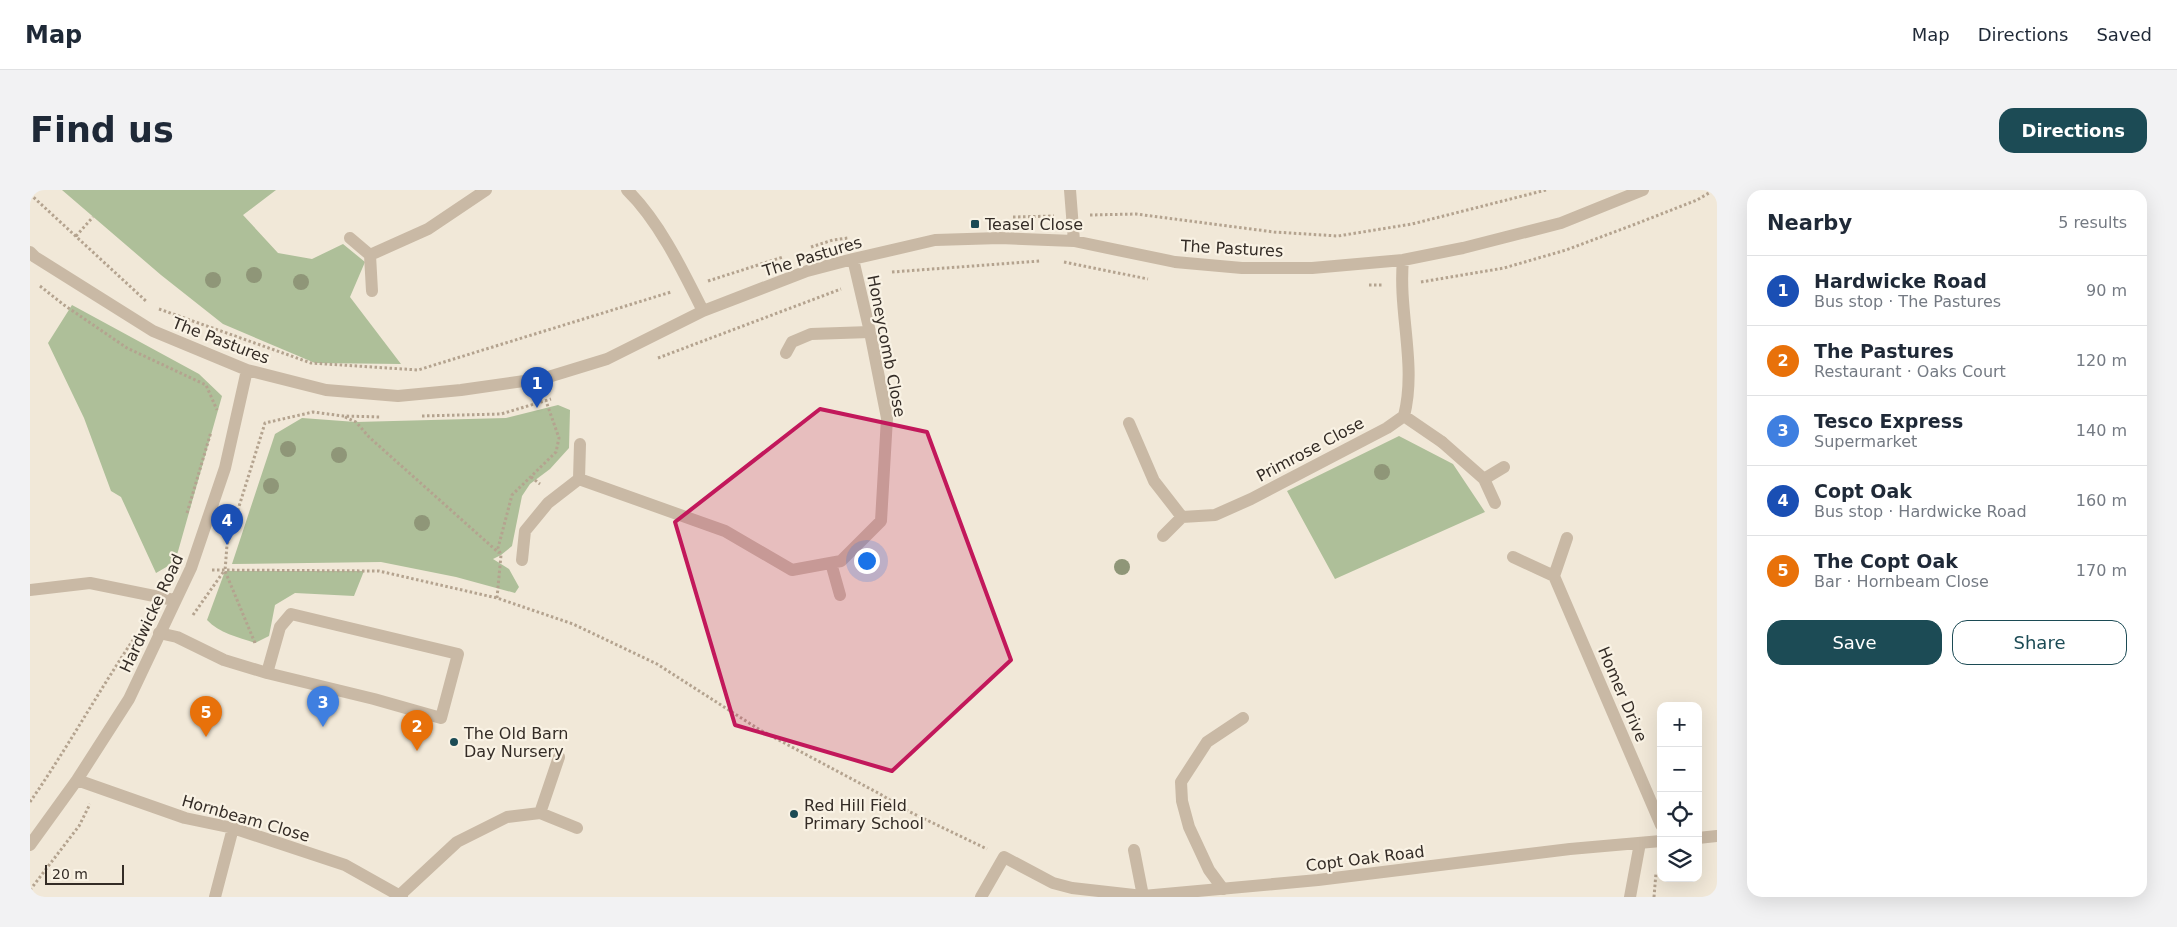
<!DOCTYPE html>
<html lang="en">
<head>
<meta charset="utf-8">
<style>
	:root { --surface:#fff; --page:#f2f2f3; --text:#1f2937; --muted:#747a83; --line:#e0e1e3; --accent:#1c4b55 }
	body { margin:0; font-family:"DejaVu Sans",sans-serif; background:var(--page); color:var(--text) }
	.controls { position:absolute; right:15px; bottom:15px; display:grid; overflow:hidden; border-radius:10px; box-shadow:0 5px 20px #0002 }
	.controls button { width:45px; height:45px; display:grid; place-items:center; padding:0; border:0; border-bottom:1px solid var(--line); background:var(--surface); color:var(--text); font:25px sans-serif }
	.scale { position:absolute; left:15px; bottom:12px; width:79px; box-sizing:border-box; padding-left:5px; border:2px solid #342c26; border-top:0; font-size:14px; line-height:18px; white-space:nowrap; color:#342c26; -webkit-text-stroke:4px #f9f2e4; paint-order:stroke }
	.you { position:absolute; left:836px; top:370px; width:18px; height:18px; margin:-12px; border:4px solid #fff; border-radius:50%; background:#1a73e8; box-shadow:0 0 0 8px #1a73e833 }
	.badge { display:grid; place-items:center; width:32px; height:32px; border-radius:50%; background:var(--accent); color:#fff; font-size:16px; font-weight:700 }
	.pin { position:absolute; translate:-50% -41px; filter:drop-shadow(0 1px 2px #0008) }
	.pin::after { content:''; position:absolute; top:26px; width:18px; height:15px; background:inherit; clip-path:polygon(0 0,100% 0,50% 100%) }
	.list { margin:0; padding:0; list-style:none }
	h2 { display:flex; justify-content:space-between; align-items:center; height:65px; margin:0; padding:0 20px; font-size:21px }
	h2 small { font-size:16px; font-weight:400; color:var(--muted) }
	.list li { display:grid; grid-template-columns:32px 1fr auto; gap:15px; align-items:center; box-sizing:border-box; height:70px; padding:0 20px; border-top:1px solid var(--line) }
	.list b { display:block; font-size:19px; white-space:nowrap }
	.list p { margin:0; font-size:16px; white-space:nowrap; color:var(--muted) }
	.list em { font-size:16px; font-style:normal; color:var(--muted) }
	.actions { display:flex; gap:10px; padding:15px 20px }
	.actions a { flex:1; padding:11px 0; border:1px solid var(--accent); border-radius:15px; text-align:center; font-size:18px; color:var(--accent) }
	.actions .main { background:var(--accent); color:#fff }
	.icon { flex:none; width:28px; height:28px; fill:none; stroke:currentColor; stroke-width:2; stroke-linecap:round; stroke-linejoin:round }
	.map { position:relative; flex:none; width:1687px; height:707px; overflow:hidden; border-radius:15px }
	header { display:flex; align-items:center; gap:30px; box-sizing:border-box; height:70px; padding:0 25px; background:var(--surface); border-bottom:1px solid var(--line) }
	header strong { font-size:24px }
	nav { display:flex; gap:28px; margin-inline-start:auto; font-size:18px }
	.intro { display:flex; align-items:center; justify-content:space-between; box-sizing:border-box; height:120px; padding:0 30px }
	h1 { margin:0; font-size:35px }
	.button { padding:12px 22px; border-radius:15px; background:var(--accent); color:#fff; font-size:18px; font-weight:700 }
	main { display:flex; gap:30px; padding:0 30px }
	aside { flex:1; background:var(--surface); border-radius:15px; box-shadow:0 5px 20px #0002 }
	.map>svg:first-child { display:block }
	.green { fill:#aebf99 }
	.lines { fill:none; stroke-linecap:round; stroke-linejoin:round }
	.path { stroke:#b4a38f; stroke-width:3; stroke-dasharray:2.5 2.5; stroke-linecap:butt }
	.lane { stroke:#c9b9a5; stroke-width:12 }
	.street { stroke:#c9b9a5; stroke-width:12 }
	.tree { fill:#8f9678 }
	.marked { fill:#c2185b; fill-opacity:0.2; stroke:#c2185b; stroke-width:4; stroke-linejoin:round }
	.poi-dot { fill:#1c4b55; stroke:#f9f2e4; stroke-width:2 }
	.labels { text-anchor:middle; stroke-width:4.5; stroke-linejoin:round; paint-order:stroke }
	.poi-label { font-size:16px; fill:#342c26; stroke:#f9f2e4; text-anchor:start }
	.street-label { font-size:16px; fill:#342c26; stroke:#f9f2e4 }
</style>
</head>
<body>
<header>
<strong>Map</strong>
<nav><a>Map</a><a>Directions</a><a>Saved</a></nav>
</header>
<div class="intro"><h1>Find us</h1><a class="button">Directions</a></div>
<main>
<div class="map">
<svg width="1687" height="707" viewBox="0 0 1687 707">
	<rect width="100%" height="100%" fill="#f1e8d8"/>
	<!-- green -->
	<path class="green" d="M32,0H246L213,25L248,63L282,69L313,54L335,72L320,107L371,174L285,173L193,134L131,85Z
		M42,115L169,184L192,206L145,372L126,383L91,307L81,301L54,228L18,153Z
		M528,215L540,220L539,258L520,279L500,294L492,306L482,356L471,365L463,369L479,379L489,397L485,403L426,387L351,372L202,374L245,244L272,228L326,232L476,228Z
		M1369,246L1423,274L1455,322L1305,389L1257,301Z
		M195,381H334L324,406L265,403L245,415L239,446L225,453C208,447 189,443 177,430Z"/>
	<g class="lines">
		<!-- path -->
		<path class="path" d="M0,4L117,112
			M1060,25L1106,24L1244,42L1308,46L1382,34L1516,0
			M983,27L1024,26
			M46,46L63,27
			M781,57L803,50L818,48
			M1034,72L1118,89
			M862,82L1010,71
			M678,91L753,67
			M1391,92L1474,78L1536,60L1603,35L1667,10L1684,0
			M1339,95H1353
			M10,96L34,115L97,158L176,195L187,220
			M129,119L281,173L388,180L641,102
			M628,168L811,99
			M392,226L471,224L521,209
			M315,227L326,232L339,247L469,363
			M501,287L510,294
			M157,323L181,242
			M182,380L349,381L467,408L543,434L627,474L730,540L850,604L878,621L957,659
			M467,408L471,365L468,358L482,305L526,262L529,248L516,211
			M163,425L194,381
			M225,453L195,381L197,355L235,233L283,222L313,226L351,227
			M0,612C36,560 67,504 103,450
			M0,700L49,636L60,614
			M1624,707L1626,683"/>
		<!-- lane -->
		<path class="lane" d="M756,163L762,152L781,144L840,142
			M1412,252L1454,289L1465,313
			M1454,289L1474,277
			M129,443L147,447L194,470L237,483L344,509L411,528L428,464L261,424L250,437L237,483
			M1104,660L1113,706
			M1193,699L1179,680L1159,637L1152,611L1151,592L1177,552L1213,528"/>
		<!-- street -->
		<path class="street" d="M597,0C629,31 653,81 673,121
			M1040,0L1044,51
			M320,48L340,65L342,101
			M0,62L5,67L123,141L217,180L296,200L368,206L431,200L515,188L577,169L673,121L777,81L823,69L905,50L970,48L1044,51L1145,72L1212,78H1282L1373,70L1433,58L1531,33L1613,0
			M340,65L398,39L456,0
			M1374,226L1412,252
			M1099,233L1124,291L1152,327L1185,325L1221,309L1357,238L1374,226C1387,175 1368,122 1373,70
			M549,289L550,254
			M1133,346L1152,327
			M1483,367L1524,386
			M492,370L495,341L518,313L549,289L695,341L762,380L811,371L851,331L857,228L840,142L823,69
			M801,373L810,405
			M1524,386L1631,635
			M1524,386L1537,348
			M0,400L60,393L144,410
			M47,590L155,628L203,638L315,675L372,707
			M510,623L529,567
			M1668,648L1687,646
			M0,655L47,590L99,509L161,378L195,278L217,180
			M370,705L427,652L477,627L510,623L547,638
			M185,707L203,638
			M951,707L974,667L1023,693L1042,698L1113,706L1288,690L1540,659L1631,651
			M1600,707L1610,653"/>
	</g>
	<!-- trees -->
	<g class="tree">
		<circle cx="224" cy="85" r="8"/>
		<circle cx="183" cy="90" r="8"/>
		<circle cx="271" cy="92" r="8"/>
		<circle cx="258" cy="259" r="8"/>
		<circle cx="309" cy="265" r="8"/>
		<circle cx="1352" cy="282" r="8"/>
		<circle cx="241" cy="296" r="8"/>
		<circle cx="392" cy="333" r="8"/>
		<circle cx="1092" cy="377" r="8"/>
	</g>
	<!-- marked area -->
	<path class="marked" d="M790,219L897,242L981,470L862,581L705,535L645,332Z"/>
	<!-- markers -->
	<g class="poi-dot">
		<rect x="940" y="29" width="10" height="10" rx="2.5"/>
		<circle cx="424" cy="552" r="5"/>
		<circle cx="764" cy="624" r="5"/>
	</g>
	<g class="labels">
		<!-- poi labels -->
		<g class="poi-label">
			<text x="955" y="40">Teasel Close</text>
			<text x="434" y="549">The Old Barn<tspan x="434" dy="18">Day Nursery</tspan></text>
			<text x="774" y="621">Red Hill Field<tspan x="774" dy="18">Primary School</tspan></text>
		</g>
		<!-- street labels -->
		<g class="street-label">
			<text transform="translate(1202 58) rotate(3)" y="6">The Pastures</text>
			<text transform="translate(782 66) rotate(-17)" y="6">The Pastures</text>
			<text transform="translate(191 150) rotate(21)" y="6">The Pastures</text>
			<text transform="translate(857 156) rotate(79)" y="6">Honeycomb Close</text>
			<text transform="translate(1280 259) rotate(-28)" y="6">Primrose Close</text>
			<text transform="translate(121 423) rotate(-65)" y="6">Hardwicke Road</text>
			<text transform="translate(1593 504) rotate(67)" y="6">Homer Drive</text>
			<text transform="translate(216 628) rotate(16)" y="6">Hornbeam Close</text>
			<text transform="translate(1335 668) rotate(-7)" y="6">Copt Oak Road</text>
		</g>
	</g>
</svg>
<div class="controls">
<button>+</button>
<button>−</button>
<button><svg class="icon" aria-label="locate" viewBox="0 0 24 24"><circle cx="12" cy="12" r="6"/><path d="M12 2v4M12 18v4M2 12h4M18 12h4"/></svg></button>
<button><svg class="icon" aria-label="layers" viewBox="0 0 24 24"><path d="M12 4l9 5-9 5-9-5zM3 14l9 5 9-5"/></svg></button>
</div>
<div class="scale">20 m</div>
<div class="you"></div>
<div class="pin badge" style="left:507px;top:218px;background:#1a4fb4">1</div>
<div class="pin badge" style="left:387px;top:561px;background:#e8710a">2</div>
<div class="pin badge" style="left:293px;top:537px;background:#3f7fe0">3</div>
<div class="pin badge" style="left:197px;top:355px;background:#1a4fb4">4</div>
<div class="pin badge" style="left:176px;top:547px;background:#e8710a">5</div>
</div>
<aside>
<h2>Nearby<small>5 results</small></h2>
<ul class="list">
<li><span class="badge" style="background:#1a4fb4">1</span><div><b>Hardwicke Road</b><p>Bus stop · The Pastures</p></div><em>90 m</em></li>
<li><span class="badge" style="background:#e8710a">2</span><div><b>The Pastures</b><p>Restaurant · Oaks Court</p></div><em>120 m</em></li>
<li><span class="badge" style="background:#3f7fe0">3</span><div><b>Tesco Express</b><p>Supermarket</p></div><em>140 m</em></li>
<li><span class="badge" style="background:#1a4fb4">4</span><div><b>Copt Oak</b><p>Bus stop · Hardwicke Road</p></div><em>160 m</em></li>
<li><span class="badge" style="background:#e8710a">5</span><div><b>The Copt Oak</b><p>Bar · Hornbeam Close</p></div><em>170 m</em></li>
</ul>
<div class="actions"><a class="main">Save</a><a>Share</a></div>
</aside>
</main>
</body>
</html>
